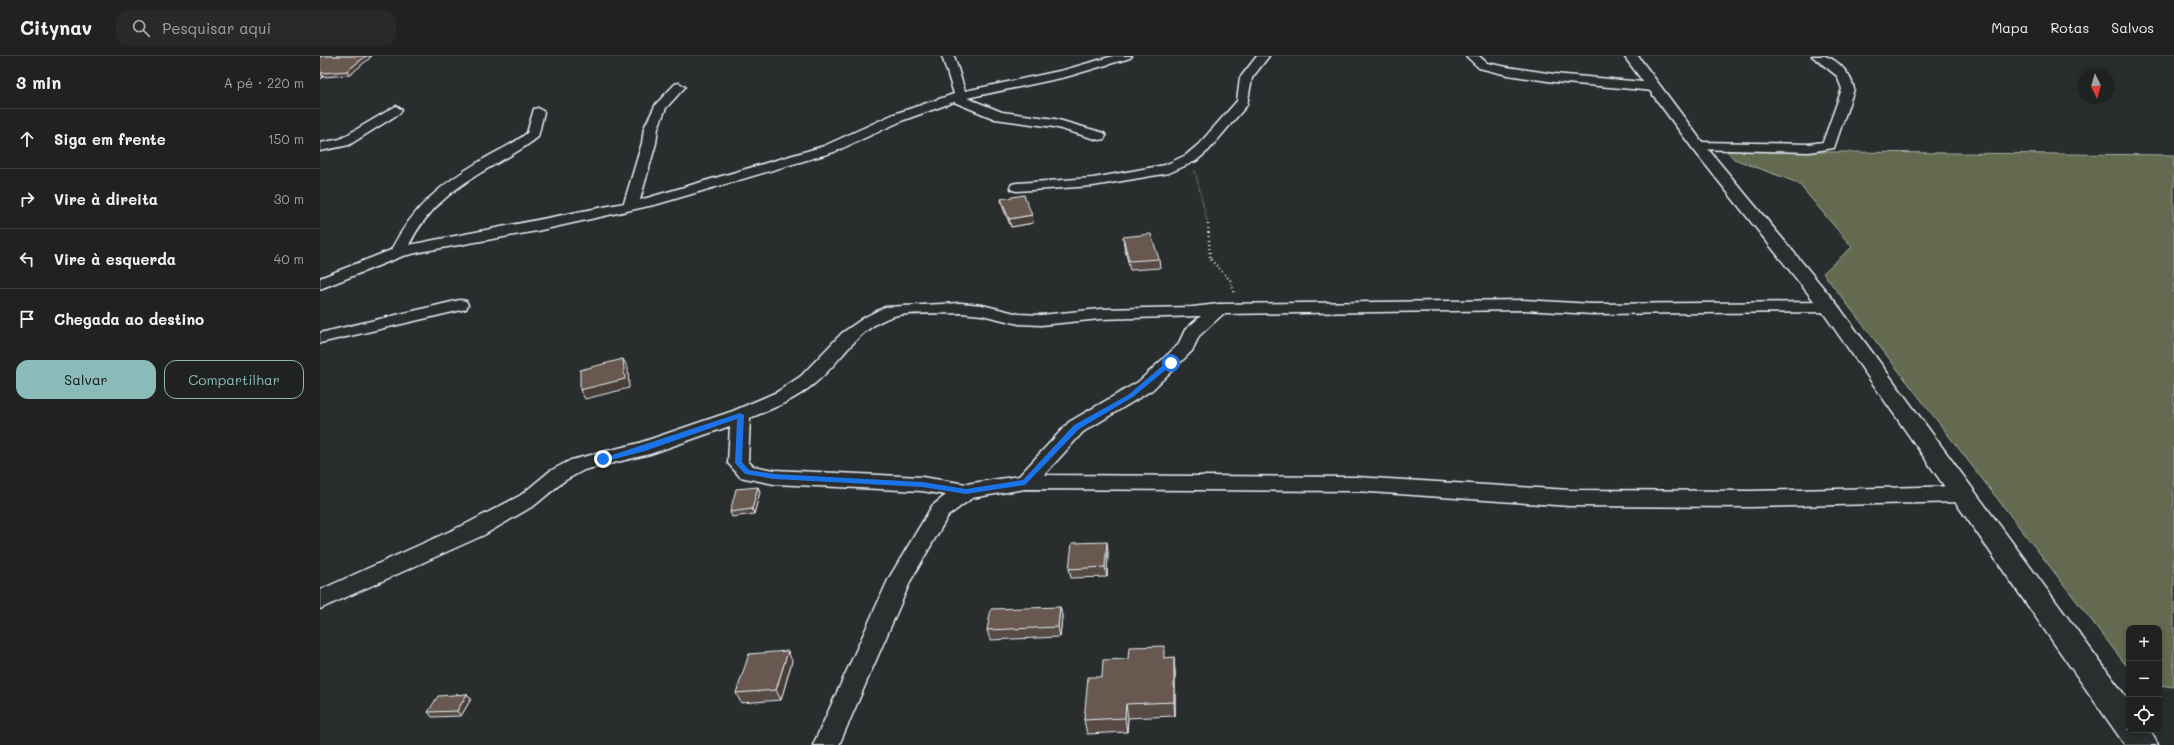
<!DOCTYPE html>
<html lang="pt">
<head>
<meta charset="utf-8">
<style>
	:root { --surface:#202222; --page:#282a2a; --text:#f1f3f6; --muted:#a2a4a5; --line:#3d3f40; --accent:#8bbbb9 }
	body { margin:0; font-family:Mali,sans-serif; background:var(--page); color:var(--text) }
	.controls { position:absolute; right:12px; bottom:12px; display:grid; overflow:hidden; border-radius:8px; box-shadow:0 2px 6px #0003 }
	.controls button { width:36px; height:36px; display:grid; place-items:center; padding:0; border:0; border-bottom:1px solid var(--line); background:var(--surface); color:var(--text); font:20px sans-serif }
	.compass { position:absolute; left:1758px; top:12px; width:36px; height:36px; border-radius:50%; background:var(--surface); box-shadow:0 2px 6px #0003; rotate:175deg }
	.stop { position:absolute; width:12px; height:12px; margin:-9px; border:3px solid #1a73e8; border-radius:50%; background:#fff }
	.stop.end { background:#1a73e8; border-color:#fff; box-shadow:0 1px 4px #0008 }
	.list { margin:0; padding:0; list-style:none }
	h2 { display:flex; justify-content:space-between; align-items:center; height:52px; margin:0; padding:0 16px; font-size:17px }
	h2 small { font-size:13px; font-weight:400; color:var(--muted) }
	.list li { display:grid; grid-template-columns:26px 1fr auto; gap:12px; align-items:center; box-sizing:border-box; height:60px; padding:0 16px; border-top:1px solid var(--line) }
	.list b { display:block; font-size:15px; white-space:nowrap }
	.list em { font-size:13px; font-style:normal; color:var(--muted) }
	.actions { display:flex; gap:8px; padding:12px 16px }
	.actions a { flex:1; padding:9px 0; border:1px solid var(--accent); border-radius:12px; text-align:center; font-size:14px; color:var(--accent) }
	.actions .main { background:var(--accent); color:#111 }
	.icon { flex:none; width:22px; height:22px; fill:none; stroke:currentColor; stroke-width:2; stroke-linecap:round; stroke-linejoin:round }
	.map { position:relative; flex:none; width:1854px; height:689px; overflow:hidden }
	header { display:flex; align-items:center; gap:24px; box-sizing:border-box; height:56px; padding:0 20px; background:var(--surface); border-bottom:1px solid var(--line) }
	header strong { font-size:19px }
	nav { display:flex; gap:22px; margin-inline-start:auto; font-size:14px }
	.search { width:280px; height:36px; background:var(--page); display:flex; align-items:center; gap:10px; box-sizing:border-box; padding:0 14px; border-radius:12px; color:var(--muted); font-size:15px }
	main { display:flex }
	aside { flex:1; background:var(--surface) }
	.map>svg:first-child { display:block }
	.green { fill:#646b50; stroke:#a6aea4 }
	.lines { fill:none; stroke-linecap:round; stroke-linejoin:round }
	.street-casing { stroke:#e8f1f8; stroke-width:3 }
	.secondary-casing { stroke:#e8f1f8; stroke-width:3 }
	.path-far1 { stroke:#e8f1f8; stroke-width:1.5; stroke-dasharray:0.5 2; stroke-linecap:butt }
	.path { stroke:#e8f1f8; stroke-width:2.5; stroke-dasharray:1 3; stroke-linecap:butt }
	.street { fill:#2a2d2e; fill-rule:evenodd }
	.secondary { fill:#2a2d2e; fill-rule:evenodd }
	.wall { fill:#594c44; stroke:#e8f1f8 }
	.shaded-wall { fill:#493e37; stroke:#e8f1f8 }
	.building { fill:#68584f; stroke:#e8f1f8 }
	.route { fill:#1a73e8 }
</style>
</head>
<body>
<header>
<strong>Citynav</strong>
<div class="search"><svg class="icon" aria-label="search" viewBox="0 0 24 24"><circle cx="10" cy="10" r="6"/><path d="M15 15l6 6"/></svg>Pesquisar aqui</div>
<nav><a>Mapa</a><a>Rotas</a><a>Salvos</a></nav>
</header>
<main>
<aside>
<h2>3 min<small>A pé · 220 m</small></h2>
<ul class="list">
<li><svg class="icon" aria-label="ahead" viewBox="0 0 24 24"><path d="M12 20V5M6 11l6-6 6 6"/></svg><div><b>Siga em frente</b></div><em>150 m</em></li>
<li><svg class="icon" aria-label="right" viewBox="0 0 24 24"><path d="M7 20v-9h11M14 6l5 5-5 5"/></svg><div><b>Vire à direita</b></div><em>30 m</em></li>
<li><svg class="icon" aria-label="left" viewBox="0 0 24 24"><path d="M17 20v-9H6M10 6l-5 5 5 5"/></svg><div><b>Vire à esquerda</b></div><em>40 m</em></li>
<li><svg class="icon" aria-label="arrive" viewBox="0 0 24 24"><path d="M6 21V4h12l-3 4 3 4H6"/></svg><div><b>Chegada ao destino</b></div></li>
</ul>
<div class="actions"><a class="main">Salvar</a><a>Compartilhar</a></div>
</aside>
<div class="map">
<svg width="1854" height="689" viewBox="0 0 1854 689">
	<rect width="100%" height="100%" fill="#2a2d2e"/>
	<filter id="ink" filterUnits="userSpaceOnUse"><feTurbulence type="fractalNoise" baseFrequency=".025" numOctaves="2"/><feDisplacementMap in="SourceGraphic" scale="8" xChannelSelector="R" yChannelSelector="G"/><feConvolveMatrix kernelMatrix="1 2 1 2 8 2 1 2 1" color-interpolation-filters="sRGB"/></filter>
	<g filter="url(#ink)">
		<!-- green -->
		<path class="green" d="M1407,95L1854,99V631L1839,629V572H1809V613L1503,217L1532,191L1478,127L1414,103Z"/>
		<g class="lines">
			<!-- street casing -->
			<g class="street-casing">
				<path id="street" d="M622,0H634L645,35L744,14L793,0H812L810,2L746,21L647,42L682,56L735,63L784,77L786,80L784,83L779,84L734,71L675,63L634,46L584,64L514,96L338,148L217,175L105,195L83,200L0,233V222L71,194C93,151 121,128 162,104C177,95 194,88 207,77L214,53L218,52L224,56L218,81C205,92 189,100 174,109C138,129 107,152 89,189L304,147L322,87L324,72L336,48L355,28L359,27L365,31L346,52L338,72L336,87L320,144L504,90L574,58L634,38Z
					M937,0H949L932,22L927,49L889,94L876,105L849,117L773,130L697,135L692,134L690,131L692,128L697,127L773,122L845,109L866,99L879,88L917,45L920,22Z
					M1146,0H1159L1167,7L1187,11L1234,18L1334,27L1340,31L1334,35L1234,26L1187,19L1159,12Z
					M1492,0C1496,0 1502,0 1505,0C1519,4 1532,20 1534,33L1514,92L1489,96L1373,93L1371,90L1373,87L1378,86L1489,88L1503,86L1522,33L1517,20Z
					M76,50L82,54L80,57L29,89L0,95V87L20,83Z
					M140,244L146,245L148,249L146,253L0,287V277Z
					M1204,244L1272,248L1509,246L1515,247L1517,251L1515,255L1509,256L1272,258L1204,254L903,258L879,280L872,295L832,334L763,376L724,419L1036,421L1250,434L1431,435L1643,430L1650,433L1654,438L1650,443L1643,446L1431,451L1250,450L1036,435L705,433L652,442L628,460L591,524L519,689H493L569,522L612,450L626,439L602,435L454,428L420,421L408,407L410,370L330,398L264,414L244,425L215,449L164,479L0,553V534L148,467L201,439L230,415L251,404L319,387L413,355L457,336L481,320L522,277L545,261L565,251L641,247L662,249L699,258L721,259L780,253L872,251L899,248ZM641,257L662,259L699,268L721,269L780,263L881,260L865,274L858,289L818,326L749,366L699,420L646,428L602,421L454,414L433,410L428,405L430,362C452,353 475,344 494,328C521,307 538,270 574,260C589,256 624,258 641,257Z"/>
			</g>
			<!-- secondary casing -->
			<g class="secondary-casing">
				<path id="secondary" d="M1304,0H1318L1383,87L1516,247L1809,645V674H1830L1838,689H1805L1502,255L1373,93Z"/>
			</g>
			<!-- path-far1 -->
			<path class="path-far1" d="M875,115L888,169"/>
			<!-- path -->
			<path class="path" d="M888,168L890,203L911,225L914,238"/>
			<!-- street -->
			<use href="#street" class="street"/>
			<!-- secondary -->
			<use href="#secondary" class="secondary"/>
		</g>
		<!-- wall -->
		<path class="wall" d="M0,0H52L30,19L3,21L0,24Z
			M681,143L712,159L713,167L691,171L683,152Z
			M803,181L839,203L840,212L810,214L804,190Z
			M438,431L440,436L434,458L412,461L410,456Z
			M788,496L787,521L751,522L749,513Z
			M740,551L742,560L740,581L670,584L667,574Z
			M845,602L855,615V660L808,662L807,676L767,678L764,664L782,621Z
			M472,605L461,644L421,647L416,637Z
			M147,638L151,643L141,660L112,661L108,656Z"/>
		<!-- shaded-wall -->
		<path class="shaded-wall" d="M46,0H52L30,19L27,15Z
			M1,17L3,21L0,24V18Z
			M712,159L713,167L691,171L689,163Z
			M303,303L308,312L309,332L265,343L260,334Z
			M438,431L440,436L434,458L432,453Z
			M787,486L788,496L787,521L785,511Z
			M740,551L742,560L740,581L738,571Z
			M468,595L472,605L461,644L456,634Z
			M854,601L855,615V660L854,646Z
			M147,638L151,643L141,660L137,655Z
			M806,648L808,662L807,676L805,662Z"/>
		<!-- building -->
		<path class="building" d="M0,0H46L27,15L1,17L0,18Z
			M704,139L712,159L689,163L681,143Z
			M831,178L839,203L809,205L803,181Z
			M303,303L305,323L260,334V314Z
			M438,431L432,453L410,456L416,433Z
			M787,486L785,511L749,513L752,487Z
			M740,551L738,571L667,574L671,553Z
			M844,590V602L854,601V646L806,648L805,662L764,664L768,621H782L783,604L808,603L809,591Z
			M468,595L456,634L416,637L429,598Z
			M147,638L137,655L108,656L118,640Z"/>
	</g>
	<!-- route -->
	<path class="route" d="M848,305L854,307L813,341L759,373L705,429L646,438L602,431L454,423L425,418L415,407L417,363L325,395L283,406L280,403L420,357L424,359L422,406L429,414L454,418L602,426L646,433L703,424L754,369L808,339Z"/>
</svg>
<div class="controls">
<button>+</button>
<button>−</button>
<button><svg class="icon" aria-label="locate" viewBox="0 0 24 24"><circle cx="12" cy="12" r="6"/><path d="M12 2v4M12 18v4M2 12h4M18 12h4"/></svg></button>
</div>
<svg class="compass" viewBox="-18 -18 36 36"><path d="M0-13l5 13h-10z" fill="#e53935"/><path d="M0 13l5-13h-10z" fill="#a2a4a5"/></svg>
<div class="stop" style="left:851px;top:307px"></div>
<div class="stop end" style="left:283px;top:403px"></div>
</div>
</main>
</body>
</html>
